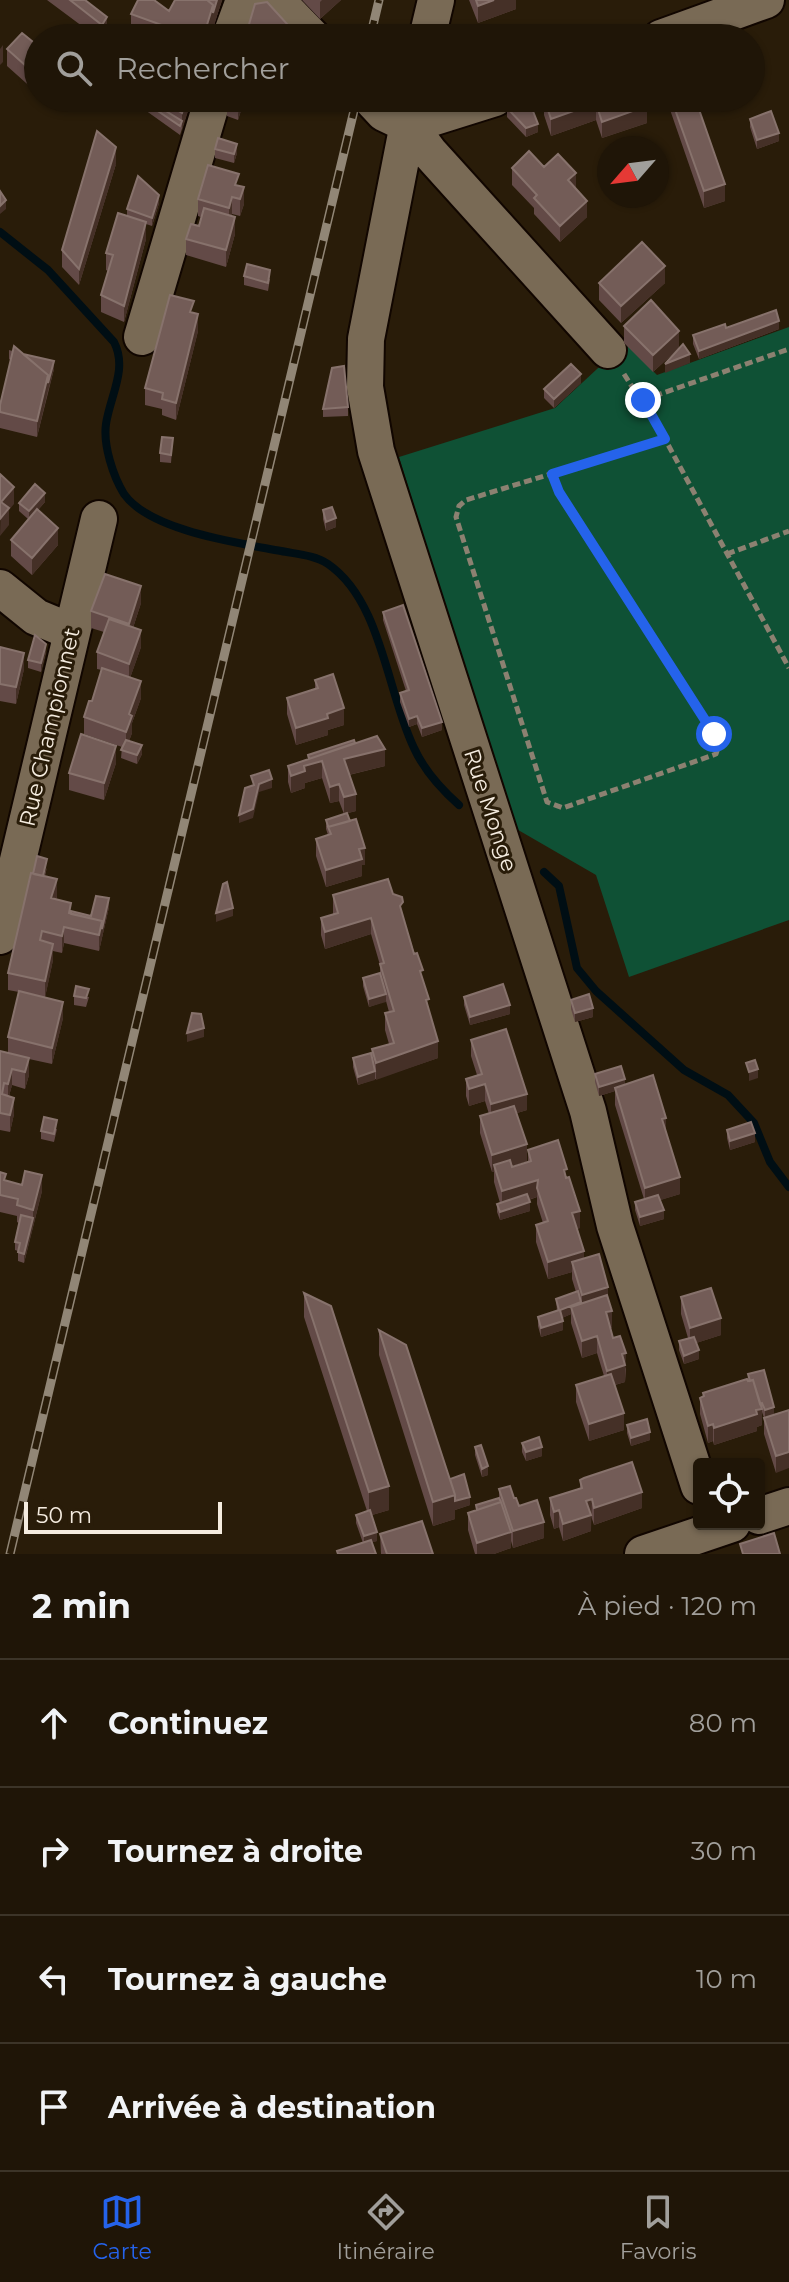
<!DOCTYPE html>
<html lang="fr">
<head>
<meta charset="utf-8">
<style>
	:root { --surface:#1f1507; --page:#2c2215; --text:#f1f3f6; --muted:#a19f9b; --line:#3c3428; --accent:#2563eb }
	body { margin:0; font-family:Montserrat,sans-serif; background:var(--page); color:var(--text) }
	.controls { position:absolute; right:24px; bottom:24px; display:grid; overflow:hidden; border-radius:8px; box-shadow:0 2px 6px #0004 }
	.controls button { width:72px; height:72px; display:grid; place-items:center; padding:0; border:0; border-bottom:2px solid var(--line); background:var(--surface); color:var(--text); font:40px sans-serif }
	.compass { position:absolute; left:597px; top:136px; width:72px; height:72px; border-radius:50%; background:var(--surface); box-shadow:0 2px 6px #0004; rotate:242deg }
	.scale { position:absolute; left:24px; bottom:20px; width:198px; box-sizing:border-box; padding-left:8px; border:4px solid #f5ece0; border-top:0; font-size:22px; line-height:28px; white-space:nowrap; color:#f5ece0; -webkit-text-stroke:6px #291c09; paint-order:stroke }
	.stop { position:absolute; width:24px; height:24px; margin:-18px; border:6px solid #2563eb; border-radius:50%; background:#fff }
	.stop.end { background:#2563eb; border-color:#fff; box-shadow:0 2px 8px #0008 }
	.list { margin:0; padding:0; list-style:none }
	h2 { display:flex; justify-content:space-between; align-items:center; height:104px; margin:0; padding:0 32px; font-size:34px }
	h2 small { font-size:26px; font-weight:400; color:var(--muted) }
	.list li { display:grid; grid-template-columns:52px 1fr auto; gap:24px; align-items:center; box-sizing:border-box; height:128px; padding:0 32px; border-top:2px solid var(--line) }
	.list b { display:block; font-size:30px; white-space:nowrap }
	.list em { font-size:26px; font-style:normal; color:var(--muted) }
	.icon { flex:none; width:44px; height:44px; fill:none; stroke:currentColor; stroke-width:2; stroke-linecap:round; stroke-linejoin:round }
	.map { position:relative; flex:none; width:789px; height:1554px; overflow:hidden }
	.search { position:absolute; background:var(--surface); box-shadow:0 2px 6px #0004; left:24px; right:24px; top:24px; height:88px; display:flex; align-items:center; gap:20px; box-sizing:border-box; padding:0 28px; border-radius:44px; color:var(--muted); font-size:30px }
	.sheet { height:616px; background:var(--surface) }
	nav { display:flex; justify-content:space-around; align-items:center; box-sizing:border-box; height:112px; border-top:2px solid var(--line); background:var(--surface); font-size:22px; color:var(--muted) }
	nav a { display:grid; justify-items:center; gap:4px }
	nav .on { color:var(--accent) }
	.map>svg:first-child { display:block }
	.green { fill:#0f5135 }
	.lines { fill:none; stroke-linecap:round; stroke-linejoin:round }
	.stream { stroke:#000e14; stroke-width:8 }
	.minor-casing { stroke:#110600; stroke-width:40 }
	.path { stroke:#8c8171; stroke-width:5; stroke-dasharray:8 4; stroke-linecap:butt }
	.minor { stroke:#796a55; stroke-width:36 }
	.rail-casing { stroke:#918676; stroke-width:9 }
	.rail { stroke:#291c09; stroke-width:6; stroke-dasharray:18; stroke-linecap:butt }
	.wall { fill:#634a47 }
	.shaded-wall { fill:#453027 }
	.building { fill:#735c57; stroke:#87726c; stroke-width:2 }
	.route { stroke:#2563eb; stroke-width:10 }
	.labels { text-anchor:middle; stroke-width:6; stroke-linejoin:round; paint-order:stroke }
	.street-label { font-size:22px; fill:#f5ece0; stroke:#291c09 }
</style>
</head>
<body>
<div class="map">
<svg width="789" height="1554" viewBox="0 0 789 1554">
	<rect width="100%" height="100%" fill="#291c09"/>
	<!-- green -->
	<path class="green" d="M789,327V920L629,977L596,875L513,827L399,457L555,408L625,343L657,375Z"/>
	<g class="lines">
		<!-- stream -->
		<path class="stream" d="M0,232L48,270L114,342C128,369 110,396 106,424C103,445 113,476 124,494C150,531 239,543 281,551C296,554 315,555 328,564C382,601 387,693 414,748C424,770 441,789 459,805
			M544,872L559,886L577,968L596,991L684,1070L728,1095L754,1123L770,1162L789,1187"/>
		<!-- minor casing -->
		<g class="minor-casing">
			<path id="minor" d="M276,0L313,38
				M230,38L244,0
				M427,38L436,0
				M661,38L766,0
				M370,98L384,113L409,125L429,152L608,350
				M413,98L366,339L365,387L376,451L588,1111L615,1226L699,1486
				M409,125L495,98
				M142,337L213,98
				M0,588L36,617L72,632
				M0,936L99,519
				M759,1516L789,1506
				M643,1554L732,1524"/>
		</g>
		<!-- path -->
		<path class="path" d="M624,374L665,439L789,668
			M643,400L789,349
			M552,474L559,492L719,745L716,754L563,808L547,802L456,517L459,506L466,500L665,439
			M727,554L789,531"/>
		<!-- minor -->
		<use href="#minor" class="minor"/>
		<!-- rail casing -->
		<g class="rail-casing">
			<path id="rail" d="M370,38L379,0
				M10,1554L357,98"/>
		</g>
		<!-- rail -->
		<use href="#rail" class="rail"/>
	</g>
	<!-- wall -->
	<path class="wall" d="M47,0H85L107,17V34L104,38H98Z
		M175,0H222L210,38H131V14L169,11Z
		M302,0H341L320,19Z
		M469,0H516V9L478,23Z
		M38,46V87L35,91L7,66V49Z
		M145,98H192L180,135L145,110Z
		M245,98L238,120L227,116V107Z
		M544,98H644L647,123L602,138L596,120L551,136L544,115Z
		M667,98H695L725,201L704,208L667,101Z
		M507,108L538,132L526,137L507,117Z
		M750,119L779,141L757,149L750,127Z
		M215,149L237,153L234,163L215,158Z
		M116,164L79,285L62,267V250Z
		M544,167L576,189L587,217L560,242L534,214V208L512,185V168Z
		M239,186L244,204L240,216L232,214L231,216L235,234L226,267L186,255V239L199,226L201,217L198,216V199Z
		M159,203L152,226L146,224V239L124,322L101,312V295L108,271L106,270V253L127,216V209Z
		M244,276L270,279L268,291L244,285Z
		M599,283H665L621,323L599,300Z
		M194,313L198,331L176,420L162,415V409L145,405V388Z
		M624,326L679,348L653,372L624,343Z
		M726,328L779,329L699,359L693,344V335Z
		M9,350L23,354L54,369L37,437L0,428V405L11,360L9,359Z
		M581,383L554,408L544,398V389Z
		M348,407V416L323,417V409Z
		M173,438L171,463L160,462V453Z
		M45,502L38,510L58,545L32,575L11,556V540L28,519L19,511V503Z
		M323,510L336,527L326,531L323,519Z
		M141,603L133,628L141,647L130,678L141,698L132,723V733L129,741L142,754L137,764L121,758L122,747L84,734V717L92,701L102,670L97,669V652L104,632L91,628V611Z
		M383,612L442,730L422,737L417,724L409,727L400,702V693L406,691L383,620Z
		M0,647L24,669L16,704L0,701Z
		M46,652L41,672L28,668V660Z
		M315,680L344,725L328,730V735L296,745L287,714V698L315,689Z
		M355,743L385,766L349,775L356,811L344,814L339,801L330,803L322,778L305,783V788L291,793L288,782V766L308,759V755Z
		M116,763L104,800L69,790V773Z
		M326,820L365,865H362V876L326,887L316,856V839L328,835L326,829Z
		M47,867L45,876L57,896L56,900L71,911L91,916L109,907L99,951L64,943L62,953L53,951V960L45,997L63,1018L52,1064L29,1059V1075L25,1089L12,1085L9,1096L14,1114L10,1132L0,1130V1051L8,1053V1037L19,992L8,990V973Z
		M393,894L403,917L423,980L438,1058L358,1085L353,1067V1058L372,1056V1049L389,1044L385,1030V1013L389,1012L386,1001L369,1007L363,986V978L380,973V965L371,934L325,949L321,935V918L333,915V895Z
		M74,996L89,997L86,1007L74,1005Z
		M464,997L510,1014L470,1025L464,1005Z
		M571,1000L593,1017L575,1022L571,1009Z
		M471,1040L527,1110L517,1113L527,1161L511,1166L512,1167L528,1162V1150L567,1178L580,1228L577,1229L584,1258L608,1297L612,1328H610L613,1338L626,1369L625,1382L615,1385L624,1430L589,1441L576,1402V1385L604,1376L597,1353L582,1358L571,1323V1314L562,1318L563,1330L541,1337L538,1326V1317L557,1311L556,1299L576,1292L572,1279V1272L548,1279L536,1242V1225L543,1223L537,1204V1197L529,1200L530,1211L500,1220L497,1212V1204L500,1203L494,1182V1172H492L480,1133V1116L489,1114L485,1101L469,1106L466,1096V1079L477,1075L471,1056Z
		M595,1074L625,1085L666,1133L680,1194L660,1200L664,1219L640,1226L635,1210V1202L644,1199L615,1105V1091L599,1096L595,1082Z
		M57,1129L54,1142L41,1139V1131Z
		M727,1130L755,1142L730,1150L727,1138Z
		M0,1172L6,1181L42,1191L24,1263L18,1261V1251L15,1250V1242L19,1223L17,1222V1216L0,1212Z
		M304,1293L389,1510L372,1515L377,1541L372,1542L376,1554H337V1551L363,1543L356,1523V1515L367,1511L304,1317Z
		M681,1297L721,1335L696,1343L699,1359L684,1364L679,1350V1341L688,1338L681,1314Z
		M379,1330L450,1479L470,1505L455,1510V1519L433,1526L379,1355Z
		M748,1374L774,1414L789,1410L776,1473L764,1434V1418L762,1412V1425L757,1427V1431L714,1445L713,1441L708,1443L700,1414V1398L703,1396V1393L748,1381Z
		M627,1425L650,1440L631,1446L627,1433Z
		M522,1443L542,1456L526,1461L522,1452Z
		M475,1447L488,1475L482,1477L475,1455Z
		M580,1480L642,1508L594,1525L591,1516V1531L563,1541L559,1527L554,1529L550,1515V1498L580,1489Z
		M499,1489L514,1498L544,1538L513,1548L511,1541V1548L494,1554H475L468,1530V1513L476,1510V1505L499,1498Z
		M380,1534L433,1554H381Z"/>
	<!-- shaded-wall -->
	<path class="shaded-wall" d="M217,0H222L210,38H203L213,5Z
		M322,0H341L320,19V2Z
		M494,0H516V9L478,23V6Z
		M107,17V34L104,38H102V25Z
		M3,45V62L0,65V49Z
		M38,71V87L35,91V74Z
		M187,98H192L182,130V113Z
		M242,98H245L238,120V111Z
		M596,103V120L551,136V119Z
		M647,106V123L602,138V122Z
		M538,124V132L526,137V128Z
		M779,133V141L757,149V140Z
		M237,144V153L234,163V154Z
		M116,147V164L79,285V269Z
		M576,173V190L568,180Z
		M725,184V201L704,208V191Z
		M244,187V204L240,216V199Z
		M159,195V203L152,226V218Z
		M232,197V214L229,225V208Z
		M6,200V209L0,214V206Z
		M587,201V217L560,242V226Z
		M235,217V234L226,267V250Z
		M146,222V239L124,322V306Z
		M665,266V283L621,323V306Z
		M198,314V331L176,420V403Z
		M779,321V329L699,359V351Z
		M679,331V348L653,372V355Z
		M690,354V363L665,373V364Z
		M54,361V369L48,391V383Z
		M581,374V383L554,408V399Z
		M48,375V391L37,437V421Z
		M14,487V504L9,510V525L0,536L1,502Z
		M45,493V502L29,520V511Z
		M336,518V527L326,531V522Z
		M58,528V545L32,575V558Z
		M141,586V603L129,640V624Z
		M141,630V647L129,681V664Z
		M46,644V652L41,672V663Z
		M24,653V669L16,704V687Z
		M141,681V698L132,723V733L126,749V732L129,714Z
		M344,708V725L328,730V735L296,745V728L327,714Z
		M417,716V724L409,727V719Z
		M442,722V730L422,737V728Z
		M142,745V754L137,764V755Z
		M116,746V763L104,800V783Z
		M385,749V766L344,776L325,770L357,751Z
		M322,761V778L305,783V788L291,793V776L304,766Z
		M272,779V788L259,792L253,818L239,823V815L259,784Z
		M339,784V801L330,803V787Z
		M356,794V811L344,814V797Z
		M365,848V865H362V876L326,887V870L359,849Z
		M57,879V896L51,915V898Z
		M109,898V907L99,951V935Z
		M233,908V916L216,922V913Z
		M371,918V934L325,949V932Z
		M64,927V943L62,953V936Z
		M53,944V960L45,998V981Z
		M386,994V1002L369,1007V999Z
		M63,1002V1018L52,1064V1048Z
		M510,1005V1014L470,1025V1017Z
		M593,1008V1017L575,1022V1013Z
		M204,1028V1037L187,1042V1033Z
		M438,1041V1058L376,1080V1063Z
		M29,1058V1075L25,1089V1072Z
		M12,1069V1085L8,1100V1084Z
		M758,1069V1078L749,1081V1072Z
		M375,1071V1080L358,1085V1077Z
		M625,1079V1088L599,1096V1087Z
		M485,1084V1101L469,1106V1089Z
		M527,1094V1110L491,1121V1104Z
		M14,1098V1114L10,1132V1115Z
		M666,1118V1135L662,1119Z
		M755,1133V1142L730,1150V1141Z
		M527,1144V1161L496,1171L494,1165V1172H492V1155Z
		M42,1175V1191L24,1263V1254L33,1218V1210Z
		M680,1177V1194L645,1205V1188Z
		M538,1180L537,1197L502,1208V1191Z
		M530,1202V1211L500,1220V1212Z
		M664,1210V1219L640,1226V1217Z
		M580,1211V1228L572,1230V1213Z
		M584,1251V1268L572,1262V1272L548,1279V1262Z
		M608,1287V1303L582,1312V1295Z
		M581,1302V1310L571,1307V1314L560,1319V1310Z
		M612,1311V1328L606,1329V1312Z
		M721,1318V1335L690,1345V1328Z
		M563,1321V1330L541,1337V1328Z
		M597,1336V1353L582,1358V1341Z
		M699,1350V1359L684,1364V1356Z
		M626,1353L625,1382L607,1387V1371L622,1354Z
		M762,1403V1425L757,1427V1431L714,1445V1428Z
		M774,1407V1416L765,1419V1410Z
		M624,1413V1430L589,1441V1424Z
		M713,1424V1441L708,1443V1426Z
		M650,1432V1440L631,1446V1438Z
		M542,1447V1456L526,1461V1452Z
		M789,1452V1468L776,1473V1456Z
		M488,1466V1475L482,1477V1469Z
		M389,1486V1510L369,1516V1492Z
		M642,1492V1508L594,1525V1508Z
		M455,1495L470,1497V1505L455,1510V1519L433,1526V1502Z
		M592,1499L591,1531L563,1541V1524L586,1501Z
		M559,1510V1527L554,1529V1512Z
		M544,1522V1538L513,1548V1531Z
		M377,1532V1541L364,1545V1536Z
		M511,1532V1548L494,1554H477V1543Z"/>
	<!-- building -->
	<path class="building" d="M70,0H85L107,17L102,25Z
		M138,0H154L169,11L175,0H207L213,5L203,38H164L170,28L131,14Z
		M207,0H217L213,13V5Z
		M476,0H494L478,6Z
		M267,2L288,25L284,38H245L255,4Z
		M22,33L38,46V71L35,74L7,49Z
		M152,98H187L182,113L161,100L159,103Z
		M230,98H242L238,111L227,107Z
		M544,98H644L647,106L602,122L596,103L551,119Z
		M671,98H695L725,184L704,191Z
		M529,101L538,124L526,128L507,108Z
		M161,108L182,121L180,126L158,111Z
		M771,111L779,133L757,140L750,119Z
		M97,131L116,147L79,269L62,250Z
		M218,138L237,144L234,154L215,149Z
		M529,151L544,167L558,154L576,173L568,180L587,201L560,226L534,198L537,195L512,168Z
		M208,165L239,174L235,185L244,187L240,199L232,197L229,208L198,199Z
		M138,176L159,195L152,218L127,209Z
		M0,191L6,200L0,206Z
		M204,208L235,217L226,250L186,239L191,224L199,226Z
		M118,213L146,222L124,306L101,295L113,255L106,253Z
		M642,242L665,266L621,306L599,283Z
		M247,264L270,270L268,283L244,276Z
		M170,295L194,301L190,312L198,314L176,403L162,399L163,393L145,388Z
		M651,300L679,331L653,355L624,326Z
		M776,310L779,321L699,351L693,335L725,324L726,328Z
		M683,344L690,354L665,364Z
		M14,346L48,375L37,421L0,412V405Z
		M23,354L54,361L48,383V375Z
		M571,364L581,374L554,399L544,389Z
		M344,366L348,407L323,409L332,368Z
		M162,437L173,438L171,455L160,453Z
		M0,474L14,487L1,502L9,508L0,519Z
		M35,484L45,493L29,511L19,503Z
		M332,507L336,518L326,522L323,510Z
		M37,509L58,528L32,558L11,540Z
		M105,574L141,586L129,624L91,611Z
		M403,605L442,722L422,728L417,716L409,719L400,693L409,690L383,612Z
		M109,619L141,630L129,664L97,652Z
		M35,635L46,644L41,663L28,660Z
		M0,647L24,653L16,687L0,684Z
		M102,668L141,681L129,714L132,716L126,732L84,717L89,701H92Z
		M333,674L344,708L327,714L328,718L296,728L287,698L318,688L315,680Z
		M81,734L116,746L104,783L69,773Z
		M377,736L385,749L344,759L356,794L344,797L339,784L330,787L322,761L304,766L305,771L291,776L288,766Z
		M126,740L142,745L137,755L121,750Z
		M354,740L355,743L309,759L308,755Z
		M269,770L272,779L259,784L253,809L239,815L245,788L254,785L251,776Z
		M347,813L350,821L328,827L329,829L326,820Z
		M356,819L365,848L359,849L362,859L326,870L316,839L331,834L328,827Z
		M37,856L47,859L43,876L33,874Z
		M31,873L57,879L51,898L71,903L69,913L102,921L99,935L64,927L62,936L42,931L40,940L53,944L45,981L8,973Z
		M388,879L393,894L402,897L403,902L400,906L414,954L417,953L423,970L420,971L429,999L426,1000L438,1041L376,1063L372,1049L394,1043L385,1013L394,1011L380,964L384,963L371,918L325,932L321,918L338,913L333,895Z
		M227,882L233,908L216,913L223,884Z
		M96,896L109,898L102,929V921L71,914V911L91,916Z
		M380,973L386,994L369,999L363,978Z
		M503,984L510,1005L470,1017L464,997Z
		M76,986L89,989L86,998L74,996Z
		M19,991L63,1002L52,1048L8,1037Z
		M589,994L593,1008L575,1013L571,1000Z
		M192,1013L201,1014L204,1028L187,1033Z
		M506,1029L527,1094L491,1104L485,1084L469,1089L466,1079L482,1074L471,1040Z
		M0,1051L29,1058L25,1072L12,1069L8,1084L4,1083L2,1094L14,1098L10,1115L0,1113Z
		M371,1053L375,1071L358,1077L353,1058Z
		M755,1060L758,1069L749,1072L746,1063Z
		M621,1066L625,1079L599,1087L595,1074Z
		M653,1075L666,1118L662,1119L680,1177L645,1188L615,1088Z
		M514,1106L527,1144L492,1155L480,1116Z
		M44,1117L57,1120L54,1134L41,1131Z
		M751,1122L755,1133L730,1141L727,1130Z
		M558,1140L567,1169L564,1170L566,1178L569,1177L580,1211L572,1213L584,1251L548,1262L536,1225L548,1221L537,1188L538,1180L502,1191L494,1165L510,1160L512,1167L531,1161L528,1150Z
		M25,1171L42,1175L33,1210L17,1205L18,1199L0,1195V1172L6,1174L4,1180L22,1185Z
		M527,1194L530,1202L500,1212L497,1204Z
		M658,1195L664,1210L640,1217L635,1202Z
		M21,1215L33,1218L24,1254L18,1252L20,1243L15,1242Z
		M599,1254L608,1287L582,1295L572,1262Z
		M711,1288L721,1318L690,1328L681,1297Z
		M578,1291L581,1302L560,1310L563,1321L541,1328L538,1317L559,1310L556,1299Z
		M304,1293L331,1306L389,1486L369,1492Z
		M607,1295L612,1311L606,1312L613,1338L620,1336L626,1353L622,1354L625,1365L607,1371L597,1336L582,1341L571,1307Z
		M379,1330L406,1345L455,1495L433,1502Z
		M694,1337L699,1350L684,1356L679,1341Z
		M764,1370L774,1407L765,1410L762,1403L760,1404L753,1380L750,1381L748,1374Z
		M611,1374L624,1413L589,1424L576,1385Z
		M747,1379L748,1381L753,1380L762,1409L756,1410L757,1414L714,1428L713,1424L708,1426L700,1398L704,1396L703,1393Z
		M789,1410V1452L776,1456L764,1418Z
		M647,1419L650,1432L631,1438L627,1425Z
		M539,1437L542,1447L526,1452L522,1443Z
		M481,1445L488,1466L482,1469L475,1447Z
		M632,1462L642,1492L594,1508L592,1499L586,1501L591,1515L563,1524L559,1510L554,1512L550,1498L582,1488L580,1480L584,1478Z
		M464,1474L470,1497L455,1501V1495L450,1479Z
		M510,1486L514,1498H516L519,1506L537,1500L544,1522L513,1531L499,1489Z
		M499,1498L501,1502L477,1510L476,1505Z
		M501,1502L511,1532L477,1543L468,1513Z
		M370,1510L377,1532L364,1536L356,1515Z
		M422,1521L433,1554H387L380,1534Z
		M774,1533L780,1554H743L740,1544Z
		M371,1540L376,1554H338L337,1551Z"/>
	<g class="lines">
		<!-- route -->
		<path class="route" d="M643,400L665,439L552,474L559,492L714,734"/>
	</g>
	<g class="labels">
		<!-- street labels -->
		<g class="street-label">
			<text transform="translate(49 727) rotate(-77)" y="8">Rue Championnet</text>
			<text transform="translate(491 810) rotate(72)" y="8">Rue Monge</text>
		</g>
	</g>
</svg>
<div class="controls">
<button><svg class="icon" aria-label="locate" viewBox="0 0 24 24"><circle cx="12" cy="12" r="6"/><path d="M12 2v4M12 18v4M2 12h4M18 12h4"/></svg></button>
</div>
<svg class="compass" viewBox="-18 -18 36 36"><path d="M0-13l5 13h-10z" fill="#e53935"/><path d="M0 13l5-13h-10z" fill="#a19f9b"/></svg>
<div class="scale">50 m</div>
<div class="stop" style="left:714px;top:734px"></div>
<div class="stop end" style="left:643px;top:400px"></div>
<div class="search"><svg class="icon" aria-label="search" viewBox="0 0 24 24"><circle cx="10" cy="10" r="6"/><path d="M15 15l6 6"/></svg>Rechercher</div>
</div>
<section class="sheet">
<h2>2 min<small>À pied · 120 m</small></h2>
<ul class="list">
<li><svg class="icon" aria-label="ahead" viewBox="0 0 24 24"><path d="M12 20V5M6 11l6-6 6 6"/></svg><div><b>Continuez</b></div><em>80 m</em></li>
<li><svg class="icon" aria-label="right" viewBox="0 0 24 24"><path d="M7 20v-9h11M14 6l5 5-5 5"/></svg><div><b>Tournez à droite</b></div><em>30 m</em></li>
<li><svg class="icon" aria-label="left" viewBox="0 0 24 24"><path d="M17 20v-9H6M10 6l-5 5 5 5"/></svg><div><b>Tournez à gauche</b></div><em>10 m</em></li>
<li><svg class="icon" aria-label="arrive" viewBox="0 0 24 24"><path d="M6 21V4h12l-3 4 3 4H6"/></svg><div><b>Arrivée à destination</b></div></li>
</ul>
</section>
<nav>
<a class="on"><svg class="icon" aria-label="map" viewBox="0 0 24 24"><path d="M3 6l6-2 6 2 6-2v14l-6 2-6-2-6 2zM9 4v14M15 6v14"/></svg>Carte</a>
<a><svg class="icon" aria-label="directions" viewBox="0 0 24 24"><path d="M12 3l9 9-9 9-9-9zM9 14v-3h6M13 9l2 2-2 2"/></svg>Itinéraire</a>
<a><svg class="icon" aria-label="saved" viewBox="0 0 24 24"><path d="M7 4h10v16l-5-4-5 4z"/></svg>Favoris</a>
</nav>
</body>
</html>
